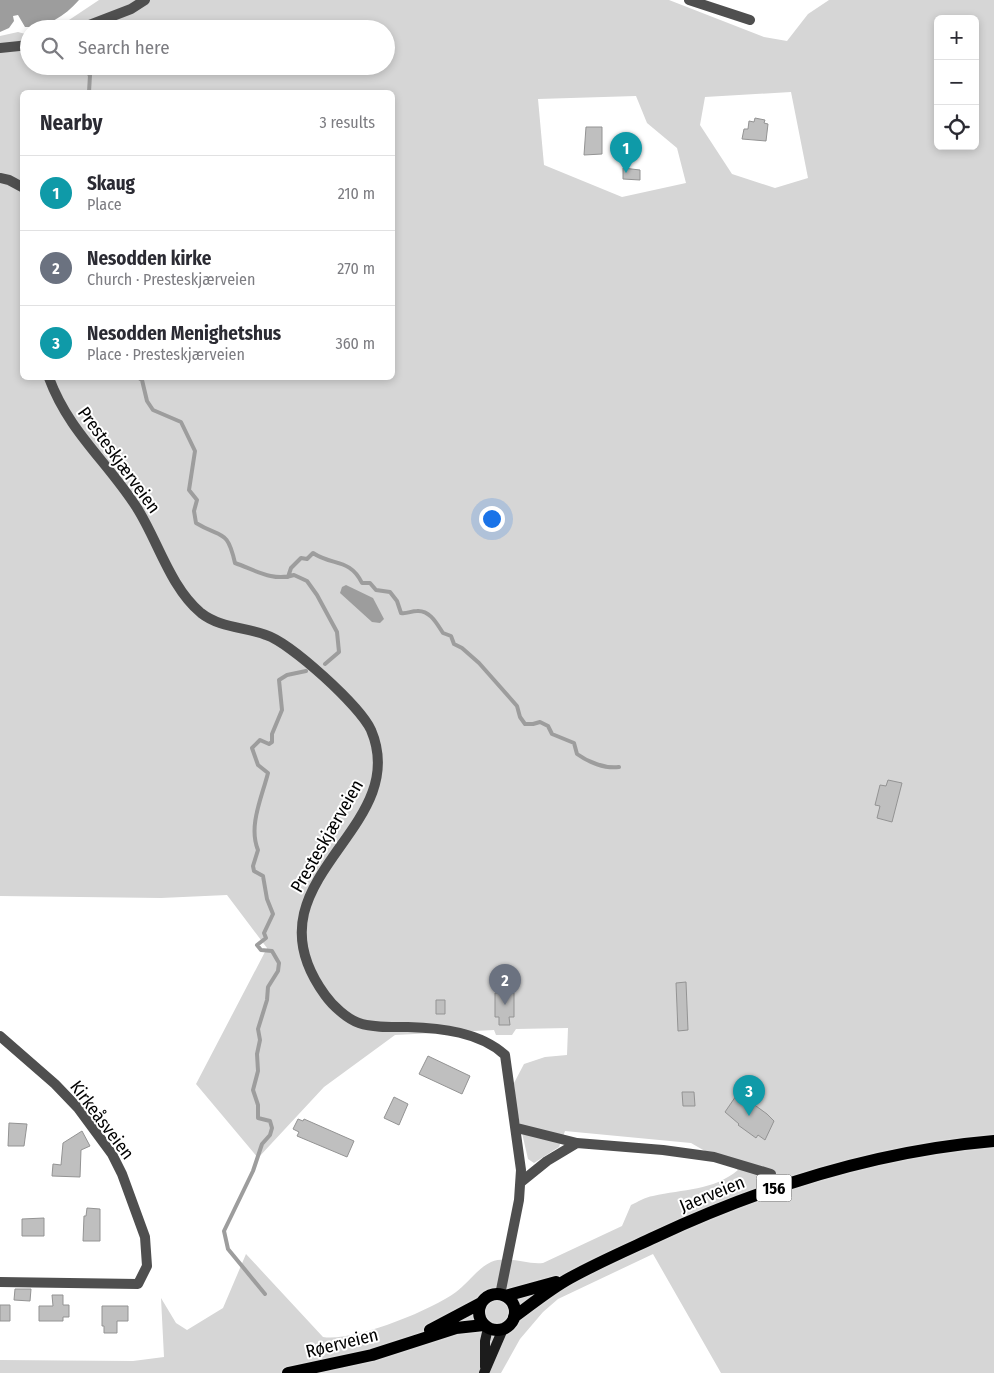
<!DOCTYPE html>
<html lang="en">
<head>
<meta charset="utf-8">
<style>
	:root { --surface:#fff; --page:#f7f7f7; --text:#2b2b33; --muted:#7c7c81; --line:#e1e1e2; --accent:#2563eb }
	body { margin:0; font-family:"Fira Sans Condensed",sans-serif; background:var(--page); color:var(--text) }
	.controls { position:absolute; right:15px; top:15px; display:grid; overflow:hidden; border-radius:8px; box-shadow:0 2px 8px #0003 }
	.controls button { width:45px; height:45px; display:grid; place-items:center; padding:0; border:0; border-bottom:1px solid var(--line); background:var(--surface); color:var(--text); font:25px sans-serif }
	.you { position:absolute; left:491px; top:518px; width:18px; height:18px; margin:-12px; border:4px solid #fff; border-radius:50%; background:#1a73e8; box-shadow:0 0 0 8px #1a73e833 }
	.badge { display:grid; place-items:center; width:32px; height:32px; border-radius:50%; background:var(--accent); color:#fff; font-size:16px; font-weight:700 }
	.pin { position:absolute; translate:-50% -41px; filter:drop-shadow(0 1px 2px #0008) }
	.pin::after { content:''; position:absolute; top:26px; width:18px; height:15px; background:inherit; clip-path:polygon(0 0,100% 0,50% 100%) }
	.list { margin:0; padding:0; list-style:none }
	h2 { display:flex; justify-content:space-between; align-items:center; height:65px; margin:0; padding:0 20px; font-size:21px }
	h2 small { font-size:16px; font-weight:400; color:var(--muted) }
	.list li { display:grid; grid-template-columns:32px 1fr auto; gap:15px; align-items:center; box-sizing:border-box; height:75px; padding:0 20px; border-top:1px solid var(--line) }
	.list b { display:block; font-size:19px; white-space:nowrap }
	.list p { margin:0; font-size:16px; white-space:nowrap; color:var(--muted) }
	.list em { font-size:16px; font-style:normal; color:var(--muted) }
	.icon { flex:none; width:28px; height:28px; fill:none; stroke:currentColor; stroke-width:2; stroke-linecap:round; stroke-linejoin:round }
	.map { position:relative; flex:none; width:994px; height:1373px; overflow:hidden }
	.search { position:absolute; background:var(--surface); box-shadow:0 2px 8px #0003; left:20px; top:20px; width:375px; height:55px; display:flex; align-items:center; gap:12px; box-sizing:border-box; padding:0 18px; border-radius:28px; color:var(--muted); font-size:19px }
	.panel { position:absolute; background:var(--surface); box-shadow:0 2px 8px #0003; left:20px; top:90px; width:375px; height:290px; border-radius:8px }
	.map>svg:first-child { display:block }
	.green { fill:#d6d6d6; fill-rule:evenodd }
	.water { fill:#9d9d9d }
	.lines { fill:none; stroke-linecap:round; stroke-linejoin:round }
	.stream { stroke:#9d9d9d; stroke-width:4 }
	.building { fill:#bfbfbf; stroke:#939393 }
	.primary-casing { stroke:#dbdbdb; stroke-width:15 }
	.street { stroke:#4f4f4f; stroke-width:10 }
	.secondary { stroke:#1c1c1c; stroke-width:10 }
	.primary { stroke:#000; stroke-width:12 }
	.labels { text-anchor:middle; stroke-width:4; stroke-linejoin:round; paint-order:stroke }
	.shield { fill:#fff; stroke:#4c4c4c; stroke-width:1 }
	.shield-label { font-size:16px; font-weight:bold; fill:#000 }
	.street-label { font-size:18px; fill:#000; stroke:#fff }
</style>
</head>
<body>
<div class="map">
<svg width="994" height="1373" viewBox="0 0 994 1373">
	<rect width="100%" height="100%" fill="#fff"/>
	<!-- green -->
	<path class="green" d="M99,0H669L764,37L787,41L808,14L829,0H994V1373H721L653,1254L558,1299L543,1312L520,1339L501,1373H0V1360L133,1361L164,1357L161,1298L176,1323L187,1330L223,1308L246,1254L323,1337C353,1342 430,1311 456,1292C467,1284 478,1268 491,1262C507,1255 526,1265 543,1263L622,1226L631,1205C638,1202 645,1197 653,1196C683,1189 713,1191 738,1170L691,1143L565,1131L559,1147L534,1163L528,1159L516,1107L514,1083L524,1064L545,1057L567,1055L568,1028L516,1029L512,1035H496L494,1030L395,1035L324,1087L258,1158L196,1084L267,948L227,895L161,898L0,896V36L18,32L29,35V66H386V29H49L53,25L69,20ZM938,19H975V146H938ZM22,92H392V378H22ZM791,92L808,178L775,188L732,174L700,125L705,97ZM636,96L647,123L677,148L686,183L622,197L544,165L538,99Z"/>
	<!-- water -->
	<path class="water" d="M0,0H79C64,17 47,27 25,27L18,15L13,16L14,21L9,28L0,32Z
		M346,585L373,598L384,619L380,623L372,622L340,593L342,587Z"/>
	<g class="lines">
		<!-- stream -->
		<path class="stream" d="M52,66L70,73L84,70L90,75L89,92
			M139,378L142,380L147,401L153,410L181,422L195,451L189,490L197,500L194,511L196,523C222,539 227,528 235,563C255,570 273,582 294,575L307,581L317,595L337,632L339,652L325,664
			M288,577L291,568L301,558L307,559L313,553C332,566 350,558 362,583H370L376,590L390,592L397,601L401,613C407,614 411,611 417,611C430,610 437,624 443,633L451,636L454,644L462,648L479,663L517,706L520,717L525,724H533L540,722L548,726L552,734L574,743L577,754C588,762 605,769 619,767
			M265,1294L228,1249L224,1231L253,1171L262,1144L270,1135L272,1128L270,1121L258,1118V1105L253,1090L258,1071L257,1054L260,1040L258,1029L267,1000L268,987L278,971L279,963L272,951L261,950L257,945L266,938L264,933L273,914L267,899L263,876L254,871L253,866L258,850C248,826 262,797 268,773L258,765L252,748L260,740L269,744L272,742V734L282,710L279,680L287,675L306,671"/>
	</g>
	<!-- building -->
	<path class="building" d="M755,118L765,120L764,123L768,124L766,141L742,139L744,129H748L749,121L754,122Z
		M586,127H602V154L584,155Z
		M623,168L640,170V180L623,179Z
		M888,780L902,783L892,822L877,818L880,806L875,805L880,785L886,786Z
		M499,976H510L512,993H514V1017H509L510,1025H499V1017H495V993H498Z
		M686,982L688,1030L678,1031L676,983Z
		M436,1000H445V1014H436Z
		M428,1056L470,1076L462,1094L419,1074Z
		M682,1092H694L695,1106H683Z
		M738,1093L767,1114L774,1121L765,1140L758,1135L756,1138L738,1125L739,1124L725,1112Z
		M394,1097L408,1104L399,1125L384,1118Z
		M298,1119L303,1121L304,1119L354,1141L347,1157L297,1136L299,1132L293,1129Z
		M9,1123L27,1124L24,1146H8Z
		M82,1131L90,1146L81,1150L80,1177L52,1176L53,1164L61,1165L63,1143Z
		M87,1208L100,1209V1241H83L84,1216H86Z
		M44,1218V1236H22V1219Z
		M15,1289H31L30,1301L14,1300Z
		M52,1295H63V1305H69V1317H63V1321H39V1306H53Z
		M0,1305H10V1321H0Z
		M102,1306H128V1321H117V1333H104V1326H102Z"/>
	<g class="lines">
		<!-- primary casing -->
		<g class="primary-casing">
			<path id="primary" d="M479 1312a18 18 0 1 1 36 0a18 18 0 1 1-36 0Z
				M505,1296L556,1282
				M514,1317C532,1304 550,1289 570,1278C597,1263 627,1250 655,1237C762,1187 876,1151 994,1141
				M430,1330L481,1303
				M288,1373L372,1355L456,1328L484,1325"/>
		</g>
		<!-- street -->
		<path class="street" d="M689,0L750,20
			M79,29L131,9L145,0
			M0,48L29,45
			M0,178L9,180L22,187
			M49,378C69,432 107,461 137,508C158,541 170,587 201,613C220,628 245,627 266,635C291,643 360,706 371,730C414,831 241,880 325,995C332,1005 347,1019 359,1023C374,1028 392,1027 408,1027C441,1028 480,1032 505,1055L521,1170L519,1200L500,1295
			M0,1036L55,1084L78,1108L112,1154L122,1174L145,1237L147,1266L138,1284L0,1282
			M517,1128L577,1143L663,1150L714,1157L771,1174
			M521,1182L547,1161L577,1143"/>
		<!-- secondary -->
		<path class="secondary" d="M485,1367V1341L488,1328
			M484,1373L503,1329"/>
		<!-- primary -->
		<use href="#primary" class="primary"/>
	</g>
	<g class="labels">
		<!-- shield labels -->
		<rect class="shield" x="756.5" y="1174.5" width="35" height="27" rx="4"/>
		<g class="shield-label">
			<text x="774" y="1194">156</text>
		</g>
		<!-- street labels -->
		<g class="street-label">
			<text transform="translate(119 460) rotate(54)" y="6">Presteskjærveien</text>
			<text transform="translate(327 836) rotate(-60)" y="6">Presteskjærveien</text>
			<text transform="translate(102 1120) rotate(53)" y="6">Kirkeåsveien</text>
			<text transform="translate(712 1194) rotate(-22)" y="6">Jaerveien</text>
			<text transform="translate(342 1343) rotate(-14)" y="6">Røerveien</text>
		</g>
	</g>
</svg>
<div class="controls">
<button>+</button>
<button>−</button>
<button><svg class="icon" aria-label="locate" viewBox="0 0 24 24"><circle cx="12" cy="12" r="6"/><path d="M12 2v4M12 18v4M2 12h4M18 12h4"/></svg></button>
</div>
<div class="you"></div>
<div class="pin badge" style="left:626px;top:173px;background:#0f9aa8">1</div>
<div class="pin badge" style="left:505px;top:1005px;background:#6b7280">2</div>
<div class="pin badge" style="left:749px;top:1116px;background:#0f9aa8">3</div>
<div class="search"><svg class="icon" aria-label="search" viewBox="0 0 24 24"><circle cx="10" cy="10" r="6"/><path d="M15 15l6 6"/></svg>Search here</div>
<section class="panel">
<h2>Nearby<small>3 results</small></h2>
<ul class="list">
<li><span class="badge" style="background:#0f9aa8">1</span><div><b>Skaug</b><p>Place</p></div><em>210 m</em></li>
<li><span class="badge" style="background:#6b7280">2</span><div><b>Nesodden kirke</b><p>Church · Presteskjærveien</p></div><em>270 m</em></li>
<li><span class="badge" style="background:#0f9aa8">3</span><div><b>Nesodden Menighetshus</b><p>Place · Presteskjærveien</p></div><em>360 m</em></li>
</ul>
</section>
</div>
</body>
</html>
